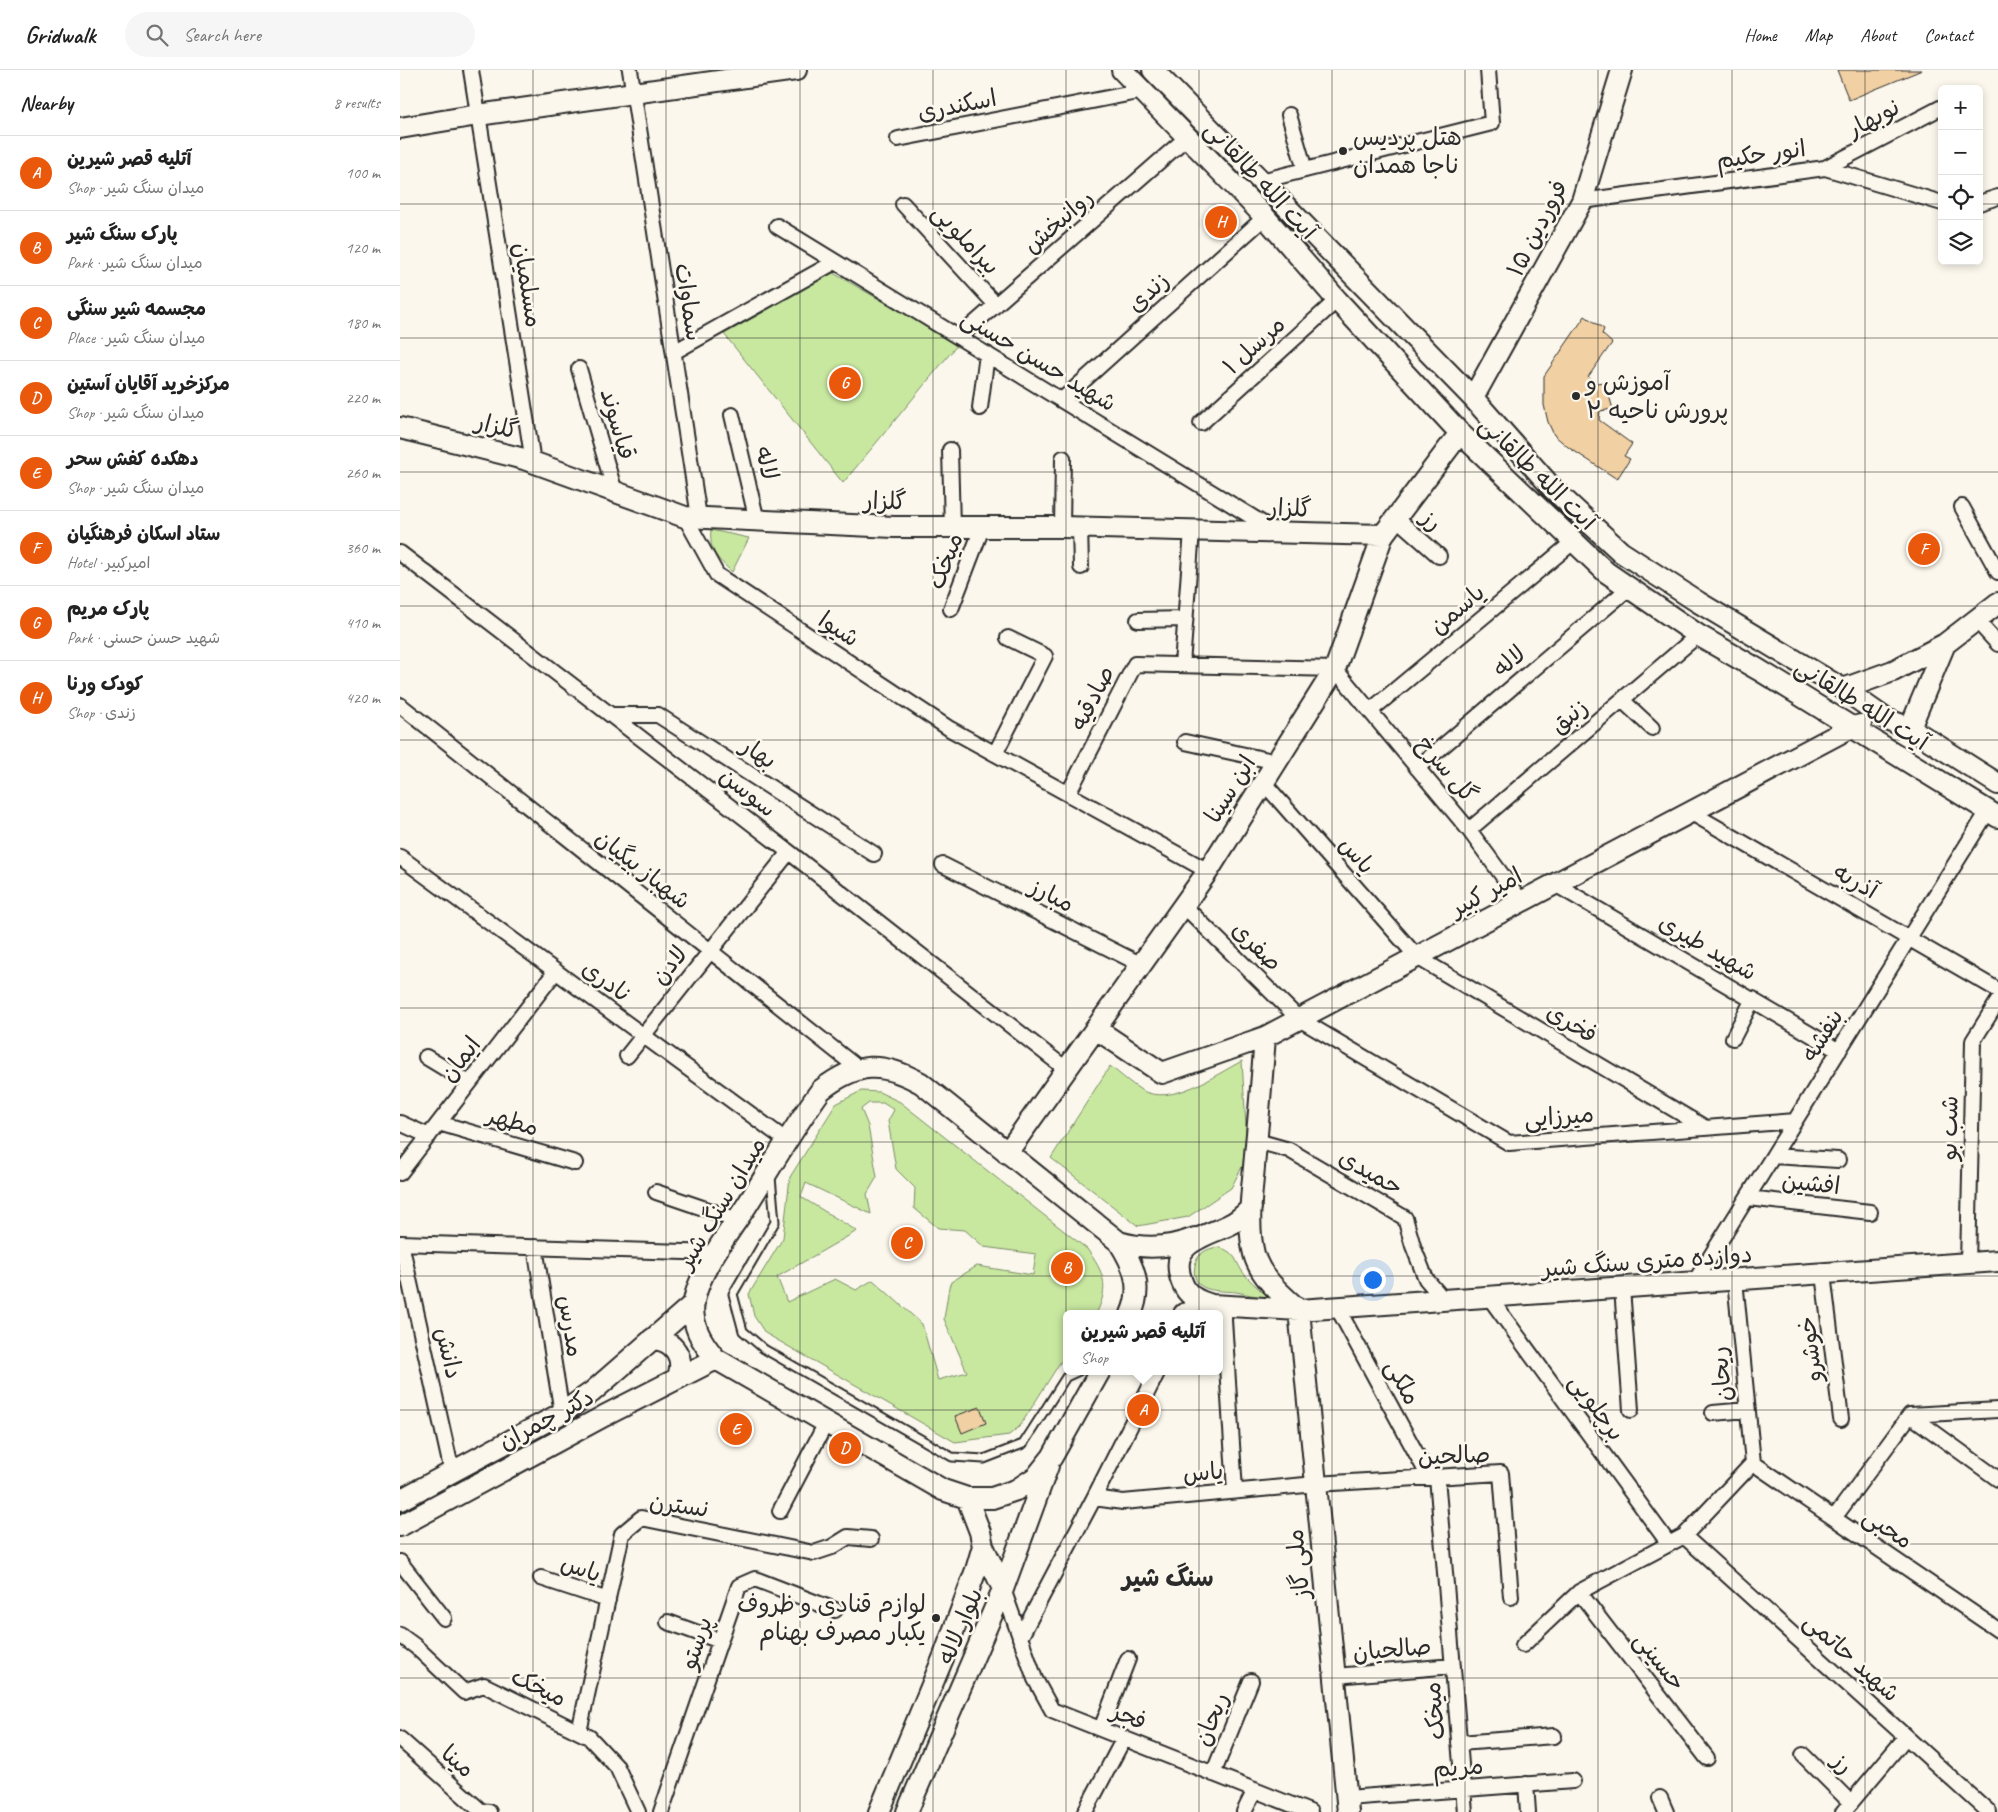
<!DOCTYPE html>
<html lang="en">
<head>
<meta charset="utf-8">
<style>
	:root { --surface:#fff; --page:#f6f6f6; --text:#222; --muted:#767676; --line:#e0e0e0; --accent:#ea580c }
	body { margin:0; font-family:Caveat,"Playpen Sans Arabic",sans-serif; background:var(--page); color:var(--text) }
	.controls { position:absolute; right:15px; top:15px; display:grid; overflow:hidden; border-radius:8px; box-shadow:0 2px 8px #0003 }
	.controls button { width:45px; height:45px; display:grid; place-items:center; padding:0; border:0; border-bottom:1px solid var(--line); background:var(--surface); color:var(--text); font:25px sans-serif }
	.you { position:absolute; left:972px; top:1209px; width:18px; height:18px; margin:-12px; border:4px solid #fff; border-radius:50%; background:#1a73e8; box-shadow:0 0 0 8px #1a73e833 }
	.badge { display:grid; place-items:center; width:32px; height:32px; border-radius:50%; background:var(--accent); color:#fff; font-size:16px; font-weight:700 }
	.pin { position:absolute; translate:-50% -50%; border:2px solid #fff; box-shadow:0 1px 5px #0006 }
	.popup { position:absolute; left:663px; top:1240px; width:160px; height:65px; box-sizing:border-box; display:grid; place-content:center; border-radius:8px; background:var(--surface); filter:drop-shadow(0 1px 4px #0005); font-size:16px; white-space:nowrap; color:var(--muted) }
	.popup b { font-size:19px; color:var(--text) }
	.popup::after { content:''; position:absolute; left:50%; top:100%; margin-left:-10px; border:10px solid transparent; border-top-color:var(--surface) }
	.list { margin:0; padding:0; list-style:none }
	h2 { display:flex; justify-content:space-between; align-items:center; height:65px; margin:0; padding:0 20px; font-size:21px }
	h2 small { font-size:16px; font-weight:400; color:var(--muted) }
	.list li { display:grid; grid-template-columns:32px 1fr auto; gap:15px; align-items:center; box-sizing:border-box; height:75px; padding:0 20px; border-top:1px solid var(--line) }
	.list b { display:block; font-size:19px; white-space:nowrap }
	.list p { margin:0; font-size:16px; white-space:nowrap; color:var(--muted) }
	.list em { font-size:16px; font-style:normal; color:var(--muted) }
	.icon { flex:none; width:28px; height:28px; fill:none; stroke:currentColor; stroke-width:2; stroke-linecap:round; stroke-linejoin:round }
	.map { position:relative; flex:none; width:1598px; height:1742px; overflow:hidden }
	header { display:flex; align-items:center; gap:30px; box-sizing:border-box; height:70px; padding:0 25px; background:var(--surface); border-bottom:1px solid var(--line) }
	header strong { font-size:24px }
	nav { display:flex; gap:28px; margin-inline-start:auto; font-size:18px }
	.search { width:350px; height:45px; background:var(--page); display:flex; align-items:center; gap:12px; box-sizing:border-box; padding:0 18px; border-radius:28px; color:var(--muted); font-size:19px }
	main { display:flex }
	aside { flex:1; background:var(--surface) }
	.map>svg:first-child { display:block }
	.green { fill:#c8e8a0; stroke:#7a8a66; fill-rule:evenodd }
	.building { fill:#f1d0a3; stroke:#2b2b2b }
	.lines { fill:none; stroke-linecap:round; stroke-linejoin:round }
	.lane-casing { stroke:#2b2b2b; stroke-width:11 }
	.street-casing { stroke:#2b2b2b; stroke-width:18 }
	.secondary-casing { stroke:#2b2b2b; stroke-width:24 }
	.lane { stroke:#fbf7ec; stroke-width:7 }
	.street { stroke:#fbf7ec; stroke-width:14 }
	.secondary { stroke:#fbf7ec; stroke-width:20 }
	.grid { fill:none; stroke:#2b2b2b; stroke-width:1; stroke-opacity:0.55 }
	.poi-dot { fill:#2b2b2b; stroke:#fbf7ec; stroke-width:2 }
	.labels { text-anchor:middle; stroke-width:5; stroke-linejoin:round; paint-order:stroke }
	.street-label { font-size:24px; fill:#2b2b2b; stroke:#fbf7ec }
	.poi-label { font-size:24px; fill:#2b2b2b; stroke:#fbf7ec; text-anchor:start }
	.neighbourhood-label { font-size:25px; font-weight:bold; fill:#2b2b2b; stroke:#fbf7ec }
</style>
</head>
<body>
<header>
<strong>Gridwalk</strong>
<div class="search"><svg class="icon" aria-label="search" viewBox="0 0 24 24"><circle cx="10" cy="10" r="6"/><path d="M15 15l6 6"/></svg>Search here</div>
<nav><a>Home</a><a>Map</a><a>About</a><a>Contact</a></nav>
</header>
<main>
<aside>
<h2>Nearby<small>8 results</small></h2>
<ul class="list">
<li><span class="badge">A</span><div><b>آتلیه قصر شیرین</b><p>Shop · میدان سنگ شیر</p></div><em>100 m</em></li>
<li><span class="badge">B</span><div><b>پارک سنگ شیر</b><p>Park · میدان سنگ شیر</p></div><em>120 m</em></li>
<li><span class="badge">C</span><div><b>مجسمه شیر سنگی</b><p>Place · میدان سنگ شیر</p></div><em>180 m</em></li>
<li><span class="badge">D</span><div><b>مرکزخرید آقایان آستین</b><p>Shop · میدان سنگ شیر</p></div><em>220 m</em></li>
<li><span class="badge">E</span><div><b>دهکده کفش سحر</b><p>Shop · میدان سنگ شیر</p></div><em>260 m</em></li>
<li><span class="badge">F</span><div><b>ستاد اسکان فرهنگیان</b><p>Hotel · امیرکبیر</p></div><em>360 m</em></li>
<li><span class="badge">G</span><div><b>پارک مریم</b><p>Park · شهید حسن حسنی</p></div><em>410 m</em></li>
<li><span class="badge">H</span><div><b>کودک ورنا</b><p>Shop · زندی</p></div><em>420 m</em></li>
</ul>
</aside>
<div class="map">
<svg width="1598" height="1742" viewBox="0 0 1598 1742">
	<rect width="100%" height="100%" fill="#fbf7ec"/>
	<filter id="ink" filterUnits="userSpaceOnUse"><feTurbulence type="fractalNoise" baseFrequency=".02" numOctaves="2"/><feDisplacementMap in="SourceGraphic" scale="10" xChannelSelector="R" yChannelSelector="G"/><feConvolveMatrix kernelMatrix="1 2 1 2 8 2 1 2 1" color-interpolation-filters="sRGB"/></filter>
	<g filter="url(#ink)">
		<!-- green -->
		<path class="green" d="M433,203L558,274L443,413L324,264Z
			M311,460L349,468L332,502C317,488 309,482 311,460Z
			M842,991L847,1074L843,1095L831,1118L788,1147L738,1156L651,1088L710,996C720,1004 730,1013 741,1020C771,1037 815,1005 842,991Z
			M461,1021L479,1022L500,1032L687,1179C704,1203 710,1216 696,1244H667V1287L661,1291L620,1356L609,1365L555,1372L365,1263L354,1246L349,1224L383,1168L390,1107L436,1034ZM469,1033H483L494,1040L488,1051L496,1099L515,1118L514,1138L538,1158L565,1160L584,1177L636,1184L633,1205L577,1196L551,1212L549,1217L544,1249L567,1302L538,1310L522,1254L473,1210L456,1220L435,1209L387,1232L377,1207L457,1161L401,1127L406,1113L471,1144L467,1124L477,1107L468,1056L461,1039Z
			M817,1177C839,1182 834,1194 847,1207C854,1215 863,1222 871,1229C859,1227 847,1224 836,1222C818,1220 790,1224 795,1195C797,1183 807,1179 817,1177Z"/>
		<!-- building -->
		<path class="building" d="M1437,0H1522L1449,30Z
			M1185,246L1204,259L1202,264L1212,273L1188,307L1196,313L1205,312L1213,339L1200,341L1199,350L1232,374L1224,386L1230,389L1217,409L1168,377L1154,365L1148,352L1144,335V306Z
			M580,1337L586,1353L562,1363L555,1346Z"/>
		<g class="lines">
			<!-- lane casing -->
			<g class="lane-casing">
				<path id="lane" d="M371,1107L375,1152L333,1224L343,1261L364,1279L552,1387L584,1389L623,1374L666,1307L679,1301"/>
			</g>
			<!-- street casing -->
			<g class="street-casing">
				<path id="street" d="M71,0L133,392
					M230,0L299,447
					M889,45L905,100
					M498,69L743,21
					M1425,98L1542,37
					M861,111L1092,53L1088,0
					M1182,131L1425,98L1542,133
					M1579,133L1598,127
					M503,134L596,235
					M377,156L875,461
					M559,267L786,68
					M274,282L435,192
					M179,299L215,422
					M662,330L865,147
					M580,338L587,284
					M332,345L357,451
					M801,353L937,230
					M550,380L552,457
					M1562,437L1598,502
					M285,447L317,505L550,659L808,801
					M996,448L1039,486
					M662,457L663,388
					M680,457L681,497
					M0,483L389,782L666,999
					M551,539L582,458
					M738,550L784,549
					M1576,550L1598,574
					M782,595L792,460
					M1222,630L1252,658
					M0,635L459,999
					M970,641L1173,472
					M212,645H258L474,784
					M785,672L877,692
					M595,684L645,586L608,568
					M1017,698L1229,518
					M864,713L1017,887L1304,1057
					M668,724L735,594L935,599L1069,760L1121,831
					M1290,742L1598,920
					M1069,760L1298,565
					M0,787L387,1071
					M543,795L742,895
					M1155,814L1439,981
					M784,836L899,949L1109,1073L1395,1051
					M1333,968L1353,929
					M227,986L389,782
					M26,987L69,1013
					M0,1053L29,1066
					M39,1053L175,1093
					M857,1071L889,1080L1005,1148L1013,1176L1026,1209L1044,1230
					M1373,1086L1438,1090
					M0,1103L156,901
					M256,1122L338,1150
					M1348,1128L1470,1142
					M0,1173L316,1183
					M1,1173L52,1402
					M135,1177L162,1343
					M1568,1194L1573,971L1598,931
					M1423,1204L1441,1349
					M1335,1210L1353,1393
					M1294,1213L1588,741
					M1222,1218L1231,1340
					M1089,1227L1269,1474
					M937,1237L1029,1407
					M817,1238L823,1234L835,1421
					M1313,1343L1347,1340
					M1510,1345L1598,1409
					M1353,1393L1598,1560
					M1037,1407L1065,1742
					M694,1428L723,1432L916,1414L1101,1403L1111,1527
					M380,1441L426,1353
					M1434,1448L1510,1345L1598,1340
					M1284,1466L1589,1742
					M0,1492L44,1548
					M141,1508L208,1530
					M603,1519L635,1609L652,1640L910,1742
					M1179,1522L1307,1688
					M268,1552L320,1571
					M0,1565L15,1576L64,1622L84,1615L189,1667L217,1697L238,1742
					M620,1568L694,1428L758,1301
					M1123,1575L1179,1522L1284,1466L1353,1393
					M935,1606L1053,1596
					M701,1659L728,1589
					M179,1662L222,1464L241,1448L414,1483L432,1477L448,1467L471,1469
					M0,1669L81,1741L89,1742
					M1059,1673L1154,1666
					M1403,1685L1451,1733
					M813,1704L851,1611
					M1126,1714L1128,1742
					M947,1728L1173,1711
					M1260,1728L1266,1742
					M261,1742L339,1516L355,1509L435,1540
					M685,1742L724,1668
					M844,1742L855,1720
					M1443,1742L1506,1667"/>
			</g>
			<!-- secondary casing -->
			<g class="secondary-casing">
				<path id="secondary" d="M722,0L865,147L937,230L1060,363L1206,502L1298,565L1359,600L1598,747
					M753,0L1073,328L1154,420L1221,482L1298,532L1443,619L1486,649L1510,658L1598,714
					M0,58L78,45L396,0
					M1073,328L1182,131L1222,0
					M0,358L124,389L285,447L494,457H662L983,465
					M1443,619L1493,601L1545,574L1598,533
					M1510,658L1545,574
					M696,959L762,1003L865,967
					M607,1083L808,801L935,599L983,465L1060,363
					M851,1138C844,1145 838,1151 829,1155C804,1167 767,1173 782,1212C787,1226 798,1231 812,1235L899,1240L1598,1191
					M719,1172C746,1180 770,1178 795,1168
					M899,1240C882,1225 860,1207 854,1184C846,1152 853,1116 855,1085C859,1045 862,1006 865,967L1450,658L1461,655
					M899,1240L948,1742
					M784,1244L816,1236
					M252,1269C275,1270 286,1289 277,1309
					M700,1301L652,1387L636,1407L616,1420L592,1428H567L543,1420L316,1289C302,1273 290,1254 294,1231C300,1199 329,1163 347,1135C371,1097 394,1057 421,1020C457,992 482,991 521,1013L719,1172C734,1196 743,1217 731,1244
					M0,1430L162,1343L192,1322L294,1233
					M0,1456L204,1346L316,1289
					M583,1476L603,1519
					M479,1742L544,1586L576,1500L583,1476L580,1462L567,1428
					M507,1742L603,1519L648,1396"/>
			</g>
			<!-- lane -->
			<use href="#lane" class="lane"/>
			<!-- street -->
			<use href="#street" class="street"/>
			<!-- secondary -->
			<use href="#secondary" class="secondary"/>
		</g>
	</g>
	<!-- grid -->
	<path class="grid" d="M133,0V1742M266,0V1742M400,0V1742M533,0V1742M666,0V1742M799,0V1742M932,0V1742M1065,0V1742M1198,0V1742M1332,0V1742M1465,0V1742M0,134H1542M1579,134H1598M0,268H1598M0,402H1598M0,536H1598M0,670H1598M0,804H1598M0,938H1598M0,1072H1598M0,1206H1598M0,1340H1598M0,1474H1598M0,1608H1598"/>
	<!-- markers -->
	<g class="poi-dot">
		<circle cx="943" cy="81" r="5"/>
		<circle cx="1176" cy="326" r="5"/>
		<circle cx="536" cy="1548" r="5"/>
	</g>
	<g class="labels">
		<!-- street labels -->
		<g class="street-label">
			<text transform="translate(557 35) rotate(-11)" y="8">اسکندری</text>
			<text transform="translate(1473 48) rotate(-28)" y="8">نوبهار</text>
			<text transform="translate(1361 84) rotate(-8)" y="8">انور حکیم</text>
			<text transform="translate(861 110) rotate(47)" y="8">آیت الله طالقانی</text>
			<text transform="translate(658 151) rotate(-41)" y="8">روانبخش</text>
			<text transform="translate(1137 158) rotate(-63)" y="8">۱۵ فروردین</text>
			<text transform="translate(566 169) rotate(47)" y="8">بیراملویی</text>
			<text transform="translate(128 215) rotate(81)" y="8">مسلمیان</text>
			<text transform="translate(748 222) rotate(-42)" y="8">زندی</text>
			<text transform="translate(289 232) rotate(81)" y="8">سماوات</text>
			<text transform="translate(854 275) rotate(-42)" y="8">مرسل ۱</text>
			<text transform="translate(639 290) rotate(31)" y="8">شهید حسن حسنی</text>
			<text transform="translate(218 354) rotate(74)" y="8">قیاسوند</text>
			<text transform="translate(97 356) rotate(14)" y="8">گلزار</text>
			<text transform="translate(367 393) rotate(77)" y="8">لاله</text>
			<text transform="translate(1138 403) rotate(44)" y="8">آیت الله طالقانی</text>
			<text transform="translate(485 431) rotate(1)" y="8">گلزار</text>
			<text transform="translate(890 438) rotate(2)" y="8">گلزار</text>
			<text transform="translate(1032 450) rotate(42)" y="8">رز</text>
			<text transform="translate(545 491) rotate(-69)" y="8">میخک</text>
			<text transform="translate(1057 539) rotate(-40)" y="8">یاسمن</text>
			<text transform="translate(439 559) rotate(33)" y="8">شیوا</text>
			<text transform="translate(1109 591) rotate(-40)" y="8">لاله</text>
			<text transform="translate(692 628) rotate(-63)" y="8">صادقیه</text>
			<text transform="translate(1462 634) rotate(32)" y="8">آیت الله طالقانی</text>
			<text transform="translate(1169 646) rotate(-40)" y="8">زنبق</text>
			<text transform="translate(359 683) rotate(33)" y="8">بهار</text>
			<text transform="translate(1047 699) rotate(50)" y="8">گل سرخ</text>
			<text transform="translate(830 719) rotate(-58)" y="8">ابن سینا</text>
			<text transform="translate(348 722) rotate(38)" y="8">سوسن</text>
			<text transform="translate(957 785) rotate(49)" y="8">یاس</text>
			<text transform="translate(243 799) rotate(38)" y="8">شهباز بیگیان</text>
			<text transform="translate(1456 811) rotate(30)" y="8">آذربه</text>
			<text transform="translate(1086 822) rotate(-28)" y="8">امیر کبیر</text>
			<text transform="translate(652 825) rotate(27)" y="8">مبارز</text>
			<text transform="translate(857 876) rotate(45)" y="8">صفری</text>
			<text transform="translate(1308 877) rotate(30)" y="8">شهید طیری</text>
			<text transform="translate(269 895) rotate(-51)" y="8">لادن</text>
			<text transform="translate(207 911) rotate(36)" y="8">نادری</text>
			<text transform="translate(1172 953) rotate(31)" y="8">فخری</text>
			<text transform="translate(1422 965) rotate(-58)" y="8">بنفشه</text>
			<text transform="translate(60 989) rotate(-52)" y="8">ایمان</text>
			<text transform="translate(1159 1046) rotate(-4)" y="8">میرزایی</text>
			<text transform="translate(113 1051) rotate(16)" y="8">مطهر</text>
			<text transform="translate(1549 1058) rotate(-89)" y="8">شب بو</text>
			<text transform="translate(971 1102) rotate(30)" y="8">حمیدی</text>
			<text transform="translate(1411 1113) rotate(6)" y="8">افشین</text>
			<text transform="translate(321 1133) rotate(-59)" y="8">میدان سنگ شیر</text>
			<text transform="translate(1247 1191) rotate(-4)" y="8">دوازده متری سنگ شیر</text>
			<text transform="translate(171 1256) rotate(81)" y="8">مدرس</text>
			<text transform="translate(1410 1279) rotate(-97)" y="8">خوشرو</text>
			<text transform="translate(49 1283) rotate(77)" y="8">دانش</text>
			<text transform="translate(1321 1304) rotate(-96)" y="8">ریحان</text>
			<text transform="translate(1003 1312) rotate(62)" y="8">ملکی</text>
			<text transform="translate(1197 1337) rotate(54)" y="8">برچلویی</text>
			<text transform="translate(146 1349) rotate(-28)" y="8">دکتر چمران</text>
			<text transform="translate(1054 1385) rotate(-2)" y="8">صالحین</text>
			<text transform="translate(803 1402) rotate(-5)" y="8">یاس</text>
			<text transform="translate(279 1435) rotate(8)" y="8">نسترن</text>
			<text transform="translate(1488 1458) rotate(34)" y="8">محبی</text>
			<text transform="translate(898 1494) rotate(-96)" y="8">ملی گاز</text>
			<text transform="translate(181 1498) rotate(19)" y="8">یاس</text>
			<text transform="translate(560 1556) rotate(-67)" y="8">بلوار لاله</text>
			<text transform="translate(296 1573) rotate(-71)" y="8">پرستو</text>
			<text transform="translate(992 1579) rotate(-5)" y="8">صالحیان</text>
			<text transform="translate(1452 1587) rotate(42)" y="8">شهید حاتمی</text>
			<text transform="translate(1260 1591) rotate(52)" y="8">حسینی</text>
			<text transform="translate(139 1617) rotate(26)" y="8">میخک</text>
			<text transform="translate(1034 1641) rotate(-95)" y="8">میخک</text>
			<text transform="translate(729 1646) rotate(22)" y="8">فجر</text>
			<text transform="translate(811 1649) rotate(-68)" y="8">ریحان</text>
			<text transform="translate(58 1691) rotate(41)" y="8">مینا</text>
			<text transform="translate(1443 1693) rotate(45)" y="8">رز</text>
			<text transform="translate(1058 1697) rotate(-4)" y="8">مریم</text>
		</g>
		<!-- poi labels -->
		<g class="poi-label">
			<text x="953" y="75">هتل پردیس<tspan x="953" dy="28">ناجا همدان</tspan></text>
			<text x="1186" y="320">آموزش و<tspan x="1186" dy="28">پرورش ناحیه ۲</tspan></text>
			<text x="526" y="1542" text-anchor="end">لوازم قنادی و ظروف<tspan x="526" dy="28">یکبار مصرف بهنام</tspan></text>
		</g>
		<!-- neighbourhood labels -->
		<g class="neighbourhood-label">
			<text x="768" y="1516">سنگ شیر</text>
		</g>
	</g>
</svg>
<div class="controls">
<button>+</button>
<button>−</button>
<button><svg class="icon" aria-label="locate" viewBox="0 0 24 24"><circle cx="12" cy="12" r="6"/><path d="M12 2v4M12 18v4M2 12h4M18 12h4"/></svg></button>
<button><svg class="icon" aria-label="layers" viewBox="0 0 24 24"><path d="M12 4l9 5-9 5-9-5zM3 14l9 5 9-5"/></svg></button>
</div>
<div class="you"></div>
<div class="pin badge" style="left:743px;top:1340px">A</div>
<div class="popup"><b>آتلیه قصر شیرین</b>Shop</div>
<div class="pin badge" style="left:667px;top:1198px">B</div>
<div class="pin badge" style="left:507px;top:1173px">C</div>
<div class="pin badge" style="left:445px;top:1378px">D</div>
<div class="pin badge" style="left:336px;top:1359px">E</div>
<div class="pin badge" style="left:1524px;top:479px">F</div>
<div class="pin badge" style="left:445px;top:313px">G</div>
<div class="pin badge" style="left:821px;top:152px">H</div>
</div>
</main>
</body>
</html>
